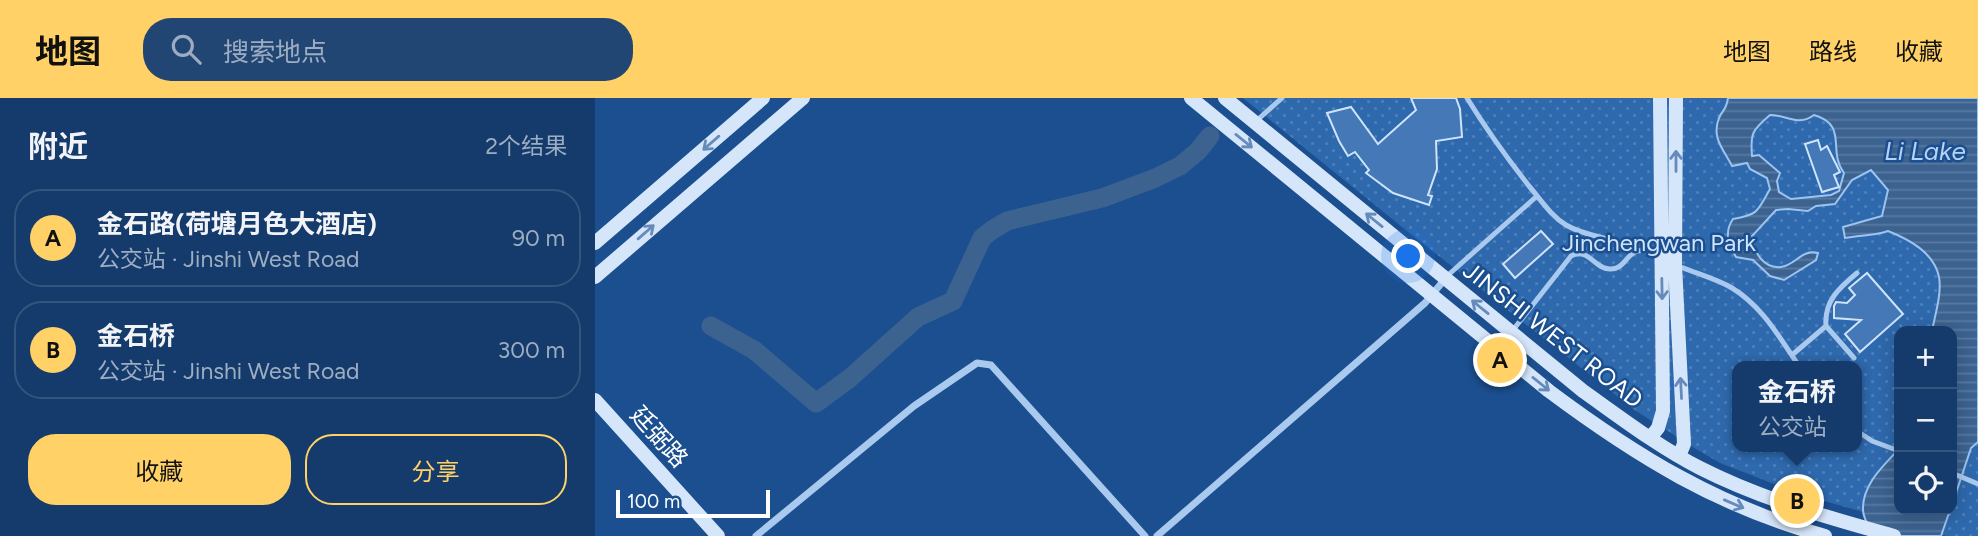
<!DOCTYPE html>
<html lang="zh">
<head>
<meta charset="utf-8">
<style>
	:root { --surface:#143b6b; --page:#214673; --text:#f1f3f6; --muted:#9dadc1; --line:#33557e; --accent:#ffd166 }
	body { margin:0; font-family:Figtree,"Noto Sans SC",sans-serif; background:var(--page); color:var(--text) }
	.controls { position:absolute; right:21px; bottom:21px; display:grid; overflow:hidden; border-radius:14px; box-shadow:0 4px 18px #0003 }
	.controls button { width:63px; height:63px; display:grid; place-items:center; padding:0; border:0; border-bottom:2px solid var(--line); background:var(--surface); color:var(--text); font:35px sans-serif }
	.scale { position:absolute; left:21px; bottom:18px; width:154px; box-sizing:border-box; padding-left:7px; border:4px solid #fff; border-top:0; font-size:19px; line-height:24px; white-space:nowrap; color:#fff; -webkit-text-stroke:5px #1b4f8f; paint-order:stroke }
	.you { position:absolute; left:814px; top:159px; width:24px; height:24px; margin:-18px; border:5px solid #fff; border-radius:50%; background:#1a73e8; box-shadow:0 0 0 10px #1a73e833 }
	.badge { display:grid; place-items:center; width:46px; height:46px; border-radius:50%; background:var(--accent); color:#111; font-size:23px; font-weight:700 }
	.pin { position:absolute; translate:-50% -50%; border:4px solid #fff; box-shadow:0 2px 7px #0006 }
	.popup { position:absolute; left:1137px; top:263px; width:130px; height:91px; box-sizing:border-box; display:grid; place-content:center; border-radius:14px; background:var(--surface); filter:drop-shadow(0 2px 5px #0005); font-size:23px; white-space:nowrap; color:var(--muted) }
	.popup b { font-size:26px; color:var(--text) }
	.popup::after { content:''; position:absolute; left:50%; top:100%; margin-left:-14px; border:14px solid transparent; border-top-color:var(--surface) }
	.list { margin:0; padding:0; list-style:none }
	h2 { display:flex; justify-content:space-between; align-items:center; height:91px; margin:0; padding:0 28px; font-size:30px }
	h2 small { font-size:23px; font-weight:400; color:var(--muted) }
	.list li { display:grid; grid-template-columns:46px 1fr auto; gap:21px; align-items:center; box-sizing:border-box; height:98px; margin:0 14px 14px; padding:0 14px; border:2px solid var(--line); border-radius:28px }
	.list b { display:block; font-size:26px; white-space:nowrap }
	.list p { margin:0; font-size:23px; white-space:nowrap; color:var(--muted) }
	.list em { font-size:23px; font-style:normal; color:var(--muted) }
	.actions { display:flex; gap:14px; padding:21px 28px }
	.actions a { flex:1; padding:16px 0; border:2px solid var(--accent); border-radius:28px; text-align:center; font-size:24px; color:var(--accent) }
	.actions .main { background:var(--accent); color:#111 }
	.icon { flex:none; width:38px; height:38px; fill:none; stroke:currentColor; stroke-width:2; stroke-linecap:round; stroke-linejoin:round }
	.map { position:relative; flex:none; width:1383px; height:438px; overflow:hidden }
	header { display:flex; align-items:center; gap:42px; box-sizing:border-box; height:98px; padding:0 35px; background:var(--accent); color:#111 }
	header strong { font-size:33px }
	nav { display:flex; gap:38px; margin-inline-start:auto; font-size:24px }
	.search { width:490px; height:63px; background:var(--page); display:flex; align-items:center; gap:18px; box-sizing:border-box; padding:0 24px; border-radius:28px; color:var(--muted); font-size:26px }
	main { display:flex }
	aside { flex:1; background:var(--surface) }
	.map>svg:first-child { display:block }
	.park { fill:url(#park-dots); fill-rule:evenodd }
	.water { fill:url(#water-rules); stroke:#9cc4f0; stroke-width:2; fill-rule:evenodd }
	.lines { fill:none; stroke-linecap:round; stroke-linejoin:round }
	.river { stroke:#3c6290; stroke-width:19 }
	.building { fill:#4478b7; stroke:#cfe3fa; stroke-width:2 }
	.lane { stroke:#a9c9ee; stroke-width:5 }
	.street { stroke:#a9c9ee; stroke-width:7 }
	.secondary { stroke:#d6e6fa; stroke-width:14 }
	.oneway { stroke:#668bba }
	.labels { text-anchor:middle; stroke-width:5; stroke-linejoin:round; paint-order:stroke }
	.park-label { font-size:24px; fill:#cfe3fa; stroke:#1b4f8f }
	.street-label { font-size:24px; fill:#fff; stroke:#1b4f8f }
	.water-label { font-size:26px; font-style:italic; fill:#b5d3f5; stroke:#1b4f8f }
</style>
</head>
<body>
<header>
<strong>地图</strong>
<div class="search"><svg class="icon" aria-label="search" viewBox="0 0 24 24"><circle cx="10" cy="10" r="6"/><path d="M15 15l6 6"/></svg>搜索地点</div>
<nav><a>地图</a><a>路线</a><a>收藏</a></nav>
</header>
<main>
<aside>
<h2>附近<small>2个结果</small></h2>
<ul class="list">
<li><span class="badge">A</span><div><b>金石路(荷塘月色大酒店)</b><p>公交站 · Jinshi West Road</p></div><em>90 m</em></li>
<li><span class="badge">B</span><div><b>金石桥</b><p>公交站 · Jinshi West Road</p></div><em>300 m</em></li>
</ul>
<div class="actions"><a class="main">收藏</a><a>分享</a></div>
</aside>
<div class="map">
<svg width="1383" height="438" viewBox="0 0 1383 438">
	<defs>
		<pattern id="park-dots" width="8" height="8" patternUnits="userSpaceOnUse" patternTransform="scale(1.75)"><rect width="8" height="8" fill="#2e69ad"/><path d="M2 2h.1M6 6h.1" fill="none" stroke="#4d80b9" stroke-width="1.8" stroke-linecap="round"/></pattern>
		<pattern id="water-rules" width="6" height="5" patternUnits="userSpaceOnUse" patternTransform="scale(1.75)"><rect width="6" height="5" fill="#3c6290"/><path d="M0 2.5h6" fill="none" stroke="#597aa1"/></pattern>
	</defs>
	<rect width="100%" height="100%" fill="#1b4f8f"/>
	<!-- park -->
	<path class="park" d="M648,0H1383V438H1352L1205,396L1125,365L1101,351L1041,313L807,129ZM1304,233H1357V412H1304ZM1142,268H1262V349H1142Z"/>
	<!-- water -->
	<path class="water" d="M1133,0H1383V344L1376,350L1357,407V233H1337C1340,217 1347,195 1344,179C1339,154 1313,141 1293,133C1279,138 1264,137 1250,140L1248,129L1287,118L1293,92L1276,72L1257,82L1240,106L1221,108L1213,113L1193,111L1181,112L1157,138C1158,153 1168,171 1186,169C1201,167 1206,151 1223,155L1221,162L1189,182L1175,178L1158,162L1141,159C1133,145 1129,134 1138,121C1164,116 1162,114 1175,91L1172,80L1155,71L1152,65L1137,68C1129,52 1116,40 1124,20C1128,11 1131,13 1133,0ZM1175,17C1193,17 1203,29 1219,17C1254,27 1232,53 1249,75L1244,93L1236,97L1196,101L1184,94L1182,83L1185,75L1164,57L1157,58C1155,34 1158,32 1175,17Z
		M1304,351V412H1355L1346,438H1278C1275,431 1268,420 1268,412C1267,387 1288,368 1304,351Z"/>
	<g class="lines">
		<!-- river -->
		<path class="river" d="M116,228L159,252L221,305L255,280L323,219L358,203L387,140L397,132L412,123L507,100L558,81L585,68L603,53L615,38"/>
	</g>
	<!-- building -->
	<path class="building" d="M816,0H861L865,11L867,39L841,43L842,71L833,97L837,98L834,107L798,95L771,75L774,72L760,54L753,58L744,43L732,15L756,9L783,46L821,12Z
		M1223,42L1226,52L1232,48L1245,74L1239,77L1244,89L1227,94L1210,46Z
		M946,133L958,146L920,180L908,166Z
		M1272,175L1308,216L1265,254L1250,236L1266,222L1239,220V208L1241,204L1252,205L1260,197L1254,190Z"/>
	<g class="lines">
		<!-- lane -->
		<path class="lane" d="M872,0C891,31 912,60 934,88C946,102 956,118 971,127C993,140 1020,139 1042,152
			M660,24L687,0
			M1081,167C1099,175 1120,180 1137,190C1168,209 1184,239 1204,268
			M852,178L942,98
			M1231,228C1229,203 1244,190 1262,175
			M918,232L976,158C994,149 999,171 1015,171C1035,172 1030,141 1063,157
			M1197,257L1231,228L1259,260
			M1262,333L1277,343L1304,353
			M1357,375L1383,386"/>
		<!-- street -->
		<path class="street" d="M161,438L319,308L382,265L396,267L550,438
			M562,438L830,205L850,181"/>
		<!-- secondary -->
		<path class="secondary" d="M596,0L954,293C1041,358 1124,409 1230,438
			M630,0L988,293C1026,320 1064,349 1105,370C1168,402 1232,419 1299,438
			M1081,0L1080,167L1089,346L1084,358
			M0,145L168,0
			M0,179L208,0
			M0,302L123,438
			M1055,340L1063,330L1068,313L1065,0"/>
	</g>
	<!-- one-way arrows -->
	<defs><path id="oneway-shaft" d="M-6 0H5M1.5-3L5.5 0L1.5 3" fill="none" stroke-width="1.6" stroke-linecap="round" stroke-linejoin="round" transform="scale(1.75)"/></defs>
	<g class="oneway">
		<use href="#oneway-shaft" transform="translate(649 43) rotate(39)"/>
		<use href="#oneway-shaft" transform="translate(116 45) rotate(139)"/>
		<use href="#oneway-shaft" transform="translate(1081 63) rotate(-90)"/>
		<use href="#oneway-shaft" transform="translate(779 122) rotate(-141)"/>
		<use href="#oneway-shaft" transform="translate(51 134) rotate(-41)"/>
		<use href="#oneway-shaft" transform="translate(1067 191) rotate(89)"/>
		<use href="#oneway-shaft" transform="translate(885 209) rotate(-141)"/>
		<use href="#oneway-shaft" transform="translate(946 286) rotate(39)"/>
		<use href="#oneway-shaft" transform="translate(1086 290) rotate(-93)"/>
		<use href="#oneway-shaft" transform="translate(1139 406) rotate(23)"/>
	</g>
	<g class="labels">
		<!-- park labels -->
		<g class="park-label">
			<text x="1064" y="153">Jinchengwan Park</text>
		</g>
		<!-- street labels -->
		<g class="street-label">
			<text transform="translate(958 237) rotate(38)" y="8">JINSHI WEST ROAD</text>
			<text transform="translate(64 339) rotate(48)" y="8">廷弼路</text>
		</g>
		<!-- water labels -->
		<g class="water-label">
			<text x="1330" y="62">Li Lake</text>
		</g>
	</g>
</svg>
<div class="controls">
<button>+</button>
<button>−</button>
<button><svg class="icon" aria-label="locate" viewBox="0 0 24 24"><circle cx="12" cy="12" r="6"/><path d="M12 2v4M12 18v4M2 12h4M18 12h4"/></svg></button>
</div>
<div class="scale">100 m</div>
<div class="you"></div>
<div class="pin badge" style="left:905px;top:262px">A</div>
<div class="pin badge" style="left:1202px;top:403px">B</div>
<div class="popup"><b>金石桥</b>公交站</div>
</div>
</main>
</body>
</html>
